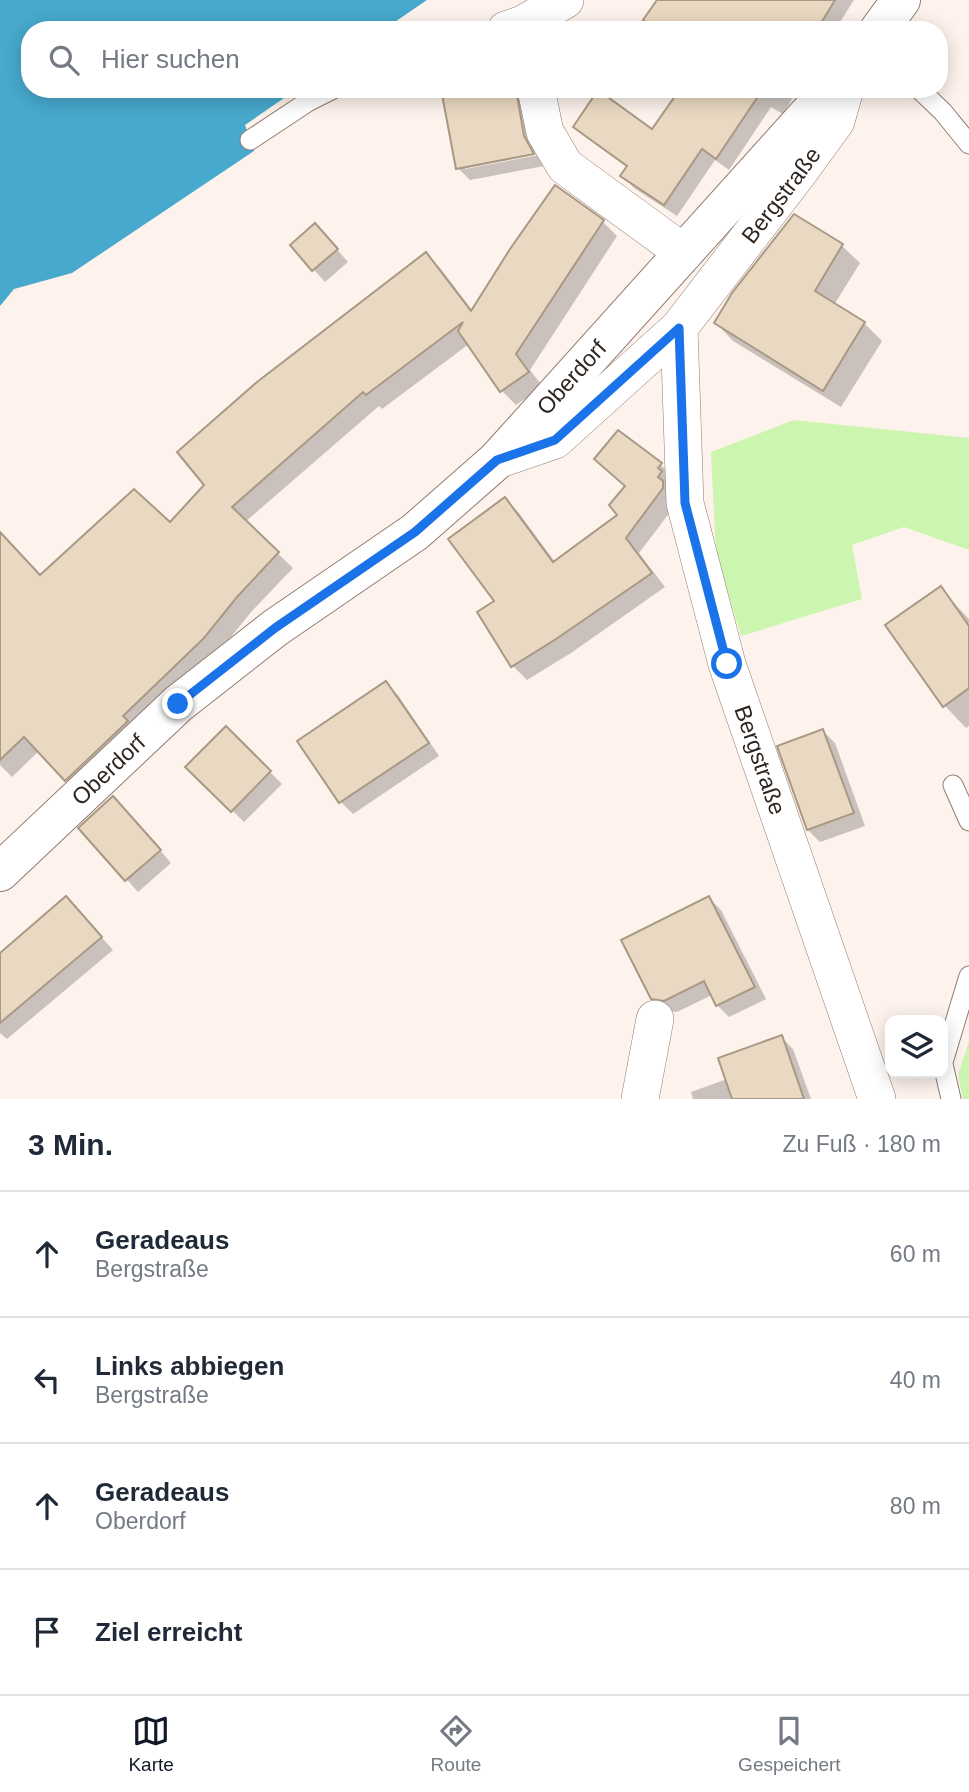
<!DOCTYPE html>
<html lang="de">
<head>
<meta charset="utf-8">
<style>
	:root { --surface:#fff; --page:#f6f6f7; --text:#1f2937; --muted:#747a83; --line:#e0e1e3; --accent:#111827 }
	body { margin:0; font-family:Helvetica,sans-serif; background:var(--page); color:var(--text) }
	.controls { position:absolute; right:21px; bottom:21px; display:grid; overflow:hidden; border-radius:14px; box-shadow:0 4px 18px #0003 }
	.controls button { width:63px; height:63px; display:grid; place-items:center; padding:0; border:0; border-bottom:2px solid var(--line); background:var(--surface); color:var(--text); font:35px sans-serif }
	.stop { position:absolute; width:21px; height:21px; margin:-16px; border:5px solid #1a73e8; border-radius:50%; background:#fff }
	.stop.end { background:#1a73e8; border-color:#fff; box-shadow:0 2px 7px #0008 }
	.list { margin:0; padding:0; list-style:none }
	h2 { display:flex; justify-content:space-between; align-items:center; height:91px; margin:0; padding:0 28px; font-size:30px }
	h2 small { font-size:23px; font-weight:400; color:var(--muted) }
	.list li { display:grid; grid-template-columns:46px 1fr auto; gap:21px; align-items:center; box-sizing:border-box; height:126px; padding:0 28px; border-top:2px solid var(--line) }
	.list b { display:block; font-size:26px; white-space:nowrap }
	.list p { margin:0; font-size:23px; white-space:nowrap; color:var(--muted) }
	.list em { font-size:23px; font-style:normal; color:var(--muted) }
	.icon { flex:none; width:38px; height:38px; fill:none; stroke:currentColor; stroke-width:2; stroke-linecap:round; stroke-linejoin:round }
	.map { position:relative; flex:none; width:969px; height:1099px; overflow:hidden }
	.search { position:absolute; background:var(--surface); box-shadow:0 4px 18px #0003; left:21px; right:21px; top:21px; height:77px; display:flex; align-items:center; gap:18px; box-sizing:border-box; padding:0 24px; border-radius:28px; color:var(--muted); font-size:26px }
	.sheet { height:595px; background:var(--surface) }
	nav { display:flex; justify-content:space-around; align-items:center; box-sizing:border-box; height:98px; border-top:2px solid var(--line); background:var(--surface); font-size:19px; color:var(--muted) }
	nav a { display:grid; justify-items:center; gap:4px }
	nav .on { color:var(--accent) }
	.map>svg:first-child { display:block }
	.green { fill:#ccf5af }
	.water { fill:#47a9cd }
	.shadow { fill:#0003 }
	.building { fill:#ead9c2; stroke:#a99984; stroke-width:2 }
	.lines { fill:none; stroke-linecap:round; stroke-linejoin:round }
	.service-casing { stroke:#937b6e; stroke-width:21 }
	.minor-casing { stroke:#937b6e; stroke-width:38 }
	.secondary-casing { stroke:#937b6e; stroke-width:40 }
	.service { stroke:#fff; stroke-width:19 }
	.minor { stroke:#fff; stroke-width:37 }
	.secondary { stroke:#fff; stroke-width:38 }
	.route { stroke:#1a73e8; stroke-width:9 }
	.labels { text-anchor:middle; stroke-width:5; stroke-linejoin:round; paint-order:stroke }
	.street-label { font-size:23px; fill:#302620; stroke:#fdf2ec }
</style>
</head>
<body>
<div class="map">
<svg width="969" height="1099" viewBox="0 0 969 1099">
	<rect width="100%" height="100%" fill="#fdf2ec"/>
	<!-- green -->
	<path class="green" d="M794,420L969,438V550L904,527L852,545L862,599L741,636L716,552L711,452Z
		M969,1041V1099H963L958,1075Z"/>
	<!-- water -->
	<path class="water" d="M0,0H427L383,30H30V89H297L245,125L254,151L72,273L14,289L0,306Z"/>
	<!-- shadow -->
	<path class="shadow" d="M659,0H854L835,30H655L646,20Z
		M443,89H531L537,152L465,165V169L539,155L544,166L470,180L458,168Z
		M681,89H798L783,114L771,107L729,170L715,160L677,216L634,188L623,176L628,168L587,138L575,126L652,131Z
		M794,216L842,246L860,263L834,305L864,323L882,341L841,407L733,341L716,323Z
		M602,221L617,236L530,370L543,387L516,405L502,391L469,344L382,409L379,406L245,522L293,568L252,611L218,653L81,794L39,751L12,777L0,765V558L41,577L170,525L426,254L441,269L473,311Z
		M327,238L348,262L325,282L292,246Z
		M596,459L660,464L674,478L677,503L639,553L665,587L571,653L527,680L513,666L496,602L505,499L519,513L555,562L619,515L626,487Z
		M940,588L969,619V726L966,728L944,705Z
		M386,683L398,695L439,756L353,814L341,802L300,742Z
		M226,728L282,784L244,822L188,767Z
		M823,731L835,743L865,826L820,842L808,830Z
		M125,810L171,863L138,892L81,828Z
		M709,898L721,910L766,999L729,1017L717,1005L712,995L677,1012L664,1010L652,998Z
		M77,910L113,950L7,1039L0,1033V956Z
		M781,1037L793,1049L811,1099H693L691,1092L727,1079Z"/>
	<!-- building -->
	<path class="building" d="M657,0H835L817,30H658L643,20Z
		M441,89H516L524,136L534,154L456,169Z
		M680,89H763L716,159L702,149L664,205L620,176L627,166L573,127L598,90L652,129Z
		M555,185L604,220L516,354L529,372L500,392L458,331L463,322L366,395L363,392L232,507L279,552L237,597L204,638L123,716L128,721L65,781L24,737L0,760V532L40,575L134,489L170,522L204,485L177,452L257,382L426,252L471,311L510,249Z
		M794,214L843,244L815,291L865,322L823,391L714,323L732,293Z
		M315,223L338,249L312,271L290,245Z
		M618,430L662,463L658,468L662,471L658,477L663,481V488L626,538L652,573L556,639L511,667L477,612L494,601L448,539L505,497L553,562L617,515L609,505L625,486L594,459Z
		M941,586L969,626V688L943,707L885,625Z
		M386,681L429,743L339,803L297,741Z
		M226,726L271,771L231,812L185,767Z
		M823,729L854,813L807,830L777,746Z
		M113,796L161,850L125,881L78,828Z
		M66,896L102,937L0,1023V953Z
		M709,896L755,987L716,1006L704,981L664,1001L651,999L621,940Z
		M782,1035L804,1099H732L718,1058Z"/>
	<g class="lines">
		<!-- service casing -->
		<g class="service-casing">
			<path id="service" d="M919,89L943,112L969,144
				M250,140L309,101L333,89
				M953,785L969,821
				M943,1062L969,976
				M943,1064L951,1099"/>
		</g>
		<!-- minor casing -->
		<g class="minor-casing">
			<g id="minor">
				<path d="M506,30L523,24L565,0"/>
				<path d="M536,89L545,132L565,166L684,253"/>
				<path id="s1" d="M679,328L685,503L727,664L877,1099"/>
				<path id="s2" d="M497,460L555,440L679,328L796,176L836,121L845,89"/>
				<path d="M640,1099L655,1019"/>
			</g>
		</g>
		<!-- secondary casing -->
		<g class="secondary-casing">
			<g id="secondary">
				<path d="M879,30L901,0"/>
				<path id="s3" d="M0,872L178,704L275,628L415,532L497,460L831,89"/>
			</g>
		</g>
		<!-- service -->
		<use href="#service" class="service"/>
		<!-- minor -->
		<use href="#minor" class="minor"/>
		<!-- secondary -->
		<use href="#secondary" class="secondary"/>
	</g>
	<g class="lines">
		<!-- route -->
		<path class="route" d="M178,704L275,628L415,532L497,460L555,440L679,328L685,503L727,664"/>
	</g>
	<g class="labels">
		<!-- street labels -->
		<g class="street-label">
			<text dy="8" stroke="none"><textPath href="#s2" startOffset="396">Bergstraße</textPath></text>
			<text dy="8" stroke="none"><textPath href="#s3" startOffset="758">Oberdorf</textPath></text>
			<text dy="8" stroke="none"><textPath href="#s1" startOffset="443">Bergstraße</textPath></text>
			<text dy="8" stroke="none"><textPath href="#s3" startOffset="149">Oberdorf</textPath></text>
		</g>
	</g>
</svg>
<div class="controls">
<button><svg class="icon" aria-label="layers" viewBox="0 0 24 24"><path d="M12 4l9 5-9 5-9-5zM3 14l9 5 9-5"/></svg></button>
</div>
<div class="stop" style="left:727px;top:664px"></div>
<div class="stop end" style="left:178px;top:704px"></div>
<div class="search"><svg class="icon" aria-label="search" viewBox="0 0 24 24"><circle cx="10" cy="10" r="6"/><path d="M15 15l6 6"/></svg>Hier suchen</div>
</div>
<section class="sheet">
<h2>3 Min.<small>Zu Fuß · 180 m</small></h2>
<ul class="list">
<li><svg class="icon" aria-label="ahead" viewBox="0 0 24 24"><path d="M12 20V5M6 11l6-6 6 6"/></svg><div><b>Geradeaus</b><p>Bergstraße</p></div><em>60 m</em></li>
<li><svg class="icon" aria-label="left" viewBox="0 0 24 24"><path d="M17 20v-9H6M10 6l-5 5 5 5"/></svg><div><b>Links abbiegen</b><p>Bergstraße</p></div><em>40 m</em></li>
<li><svg class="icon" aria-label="ahead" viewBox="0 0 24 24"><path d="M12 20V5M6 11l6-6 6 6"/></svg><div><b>Geradeaus</b><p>Oberdorf</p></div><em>80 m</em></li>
<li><svg class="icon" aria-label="arrive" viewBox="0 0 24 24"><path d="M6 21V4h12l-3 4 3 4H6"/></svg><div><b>Ziel erreicht</b></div></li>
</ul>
</section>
<nav>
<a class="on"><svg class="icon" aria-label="map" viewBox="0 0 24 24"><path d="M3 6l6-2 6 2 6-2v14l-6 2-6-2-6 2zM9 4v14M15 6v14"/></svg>Karte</a>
<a><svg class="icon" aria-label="directions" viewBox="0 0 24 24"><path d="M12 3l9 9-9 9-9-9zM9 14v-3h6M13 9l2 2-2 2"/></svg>Route</a>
<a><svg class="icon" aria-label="saved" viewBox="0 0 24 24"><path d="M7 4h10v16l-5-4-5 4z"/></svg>Gespeichert</a>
</nav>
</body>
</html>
